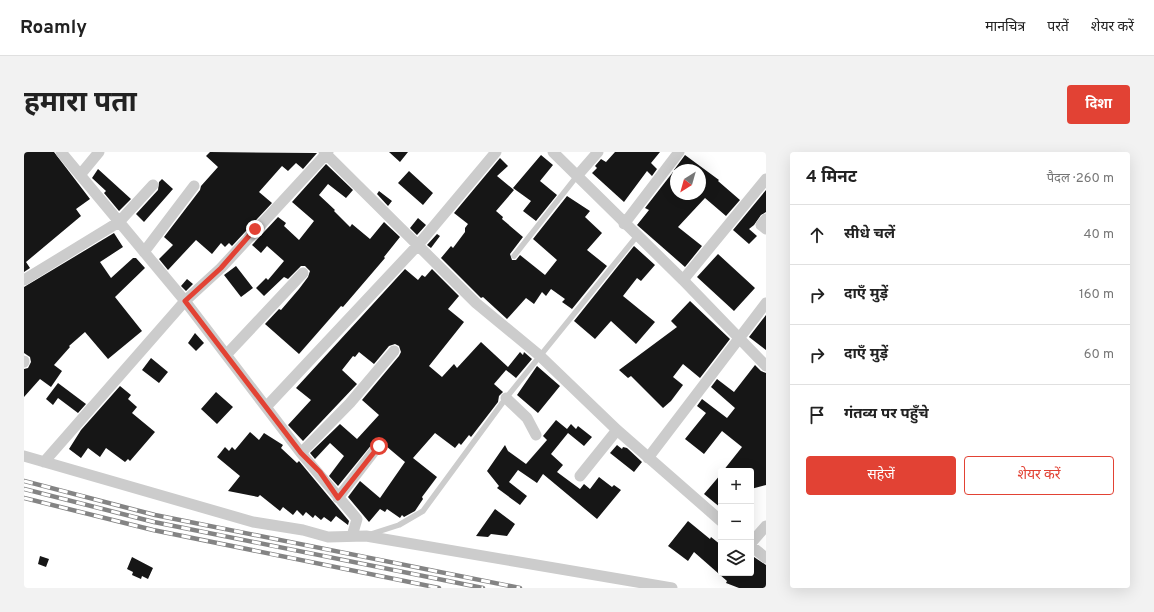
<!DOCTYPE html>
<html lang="hi">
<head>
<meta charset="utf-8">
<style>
	:root { --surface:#fff; --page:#f2f2f2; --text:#222; --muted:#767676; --line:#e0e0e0; --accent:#e24234 }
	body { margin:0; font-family:Overpass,"Noto Sans Devanagari",sans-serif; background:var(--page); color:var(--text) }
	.controls { position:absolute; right:12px; bottom:12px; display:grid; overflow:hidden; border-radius:4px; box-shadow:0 4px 16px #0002 }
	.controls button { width:36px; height:36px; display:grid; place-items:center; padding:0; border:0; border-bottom:1px solid var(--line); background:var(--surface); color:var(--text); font:20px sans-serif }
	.compass { position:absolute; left:646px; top:12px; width:36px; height:36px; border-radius:50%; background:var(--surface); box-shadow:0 4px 16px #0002; rotate:217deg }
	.stop { position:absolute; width:12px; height:12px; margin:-9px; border:3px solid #e24234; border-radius:50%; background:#fff }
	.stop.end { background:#e24234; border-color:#fff; box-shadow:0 1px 4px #0008 }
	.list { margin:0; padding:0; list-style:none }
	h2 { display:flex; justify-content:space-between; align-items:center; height:52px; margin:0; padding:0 16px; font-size:17px }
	h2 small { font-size:13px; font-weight:400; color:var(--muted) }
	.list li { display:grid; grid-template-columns:26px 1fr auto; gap:12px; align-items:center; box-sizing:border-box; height:60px; padding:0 16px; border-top:1px solid var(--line) }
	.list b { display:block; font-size:15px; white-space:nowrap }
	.list em { font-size:13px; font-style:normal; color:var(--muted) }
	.actions { display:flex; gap:8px; padding:12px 16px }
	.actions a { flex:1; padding:9px 0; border:1px solid var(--accent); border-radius:4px; text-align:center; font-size:14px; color:var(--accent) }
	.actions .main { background:var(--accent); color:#fff }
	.icon { flex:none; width:22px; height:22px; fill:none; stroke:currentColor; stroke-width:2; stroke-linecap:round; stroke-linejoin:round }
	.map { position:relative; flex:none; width:742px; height:436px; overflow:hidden; border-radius:4px }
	header { display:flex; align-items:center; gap:24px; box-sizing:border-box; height:56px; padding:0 20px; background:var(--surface); border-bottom:1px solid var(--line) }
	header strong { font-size:19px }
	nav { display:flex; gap:22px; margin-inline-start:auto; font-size:14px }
	.intro { display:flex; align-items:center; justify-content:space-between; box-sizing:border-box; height:96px; padding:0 24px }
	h1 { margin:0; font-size:28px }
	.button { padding:10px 18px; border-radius:4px; background:var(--accent); color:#fff; font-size:14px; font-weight:700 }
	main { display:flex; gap:24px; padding:0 24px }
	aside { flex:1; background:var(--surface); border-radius:4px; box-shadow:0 4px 16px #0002 }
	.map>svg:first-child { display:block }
	.building { fill:#161616 }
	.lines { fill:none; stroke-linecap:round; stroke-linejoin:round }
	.service { stroke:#ccc; stroke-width:5.5 }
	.minor { stroke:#ccc; stroke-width:11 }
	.rail-casing { stroke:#848484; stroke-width:4.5 }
	.rail { stroke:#fff; stroke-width:3; stroke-dasharray:9; stroke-linecap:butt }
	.route { stroke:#e24234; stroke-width:5 }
</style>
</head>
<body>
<header>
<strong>Roamly</strong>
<nav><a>मानचित्र</a><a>परतें</a><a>शेयर करें</a></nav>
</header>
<div class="intro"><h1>हमारा पता</h1><a class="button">दिशा</a></div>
<main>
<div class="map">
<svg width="742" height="436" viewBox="0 0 742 436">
	<rect width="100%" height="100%" fill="#fff"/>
	<!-- building -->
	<path class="building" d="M0,0H30L66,47L52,57L57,64L2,110L6,116L0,120Z
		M186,0L293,1L279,17L272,11L264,19L258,14L235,40L248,51L208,94L205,91L201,95L197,91L188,102L172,88L144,118L135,107L149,93L140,85L176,38L177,34L194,15L182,4Z
		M365,0H384L376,10Z
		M591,0H636L627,11L633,17L628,24L623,19L600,50L568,21L573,16L571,14L577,7L582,10Z
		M517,3L529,13L516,29L533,43L512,69L499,59L507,49L489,36Z
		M661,3L695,28L694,29L716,48L702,64L681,46L654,75L678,94L661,115L613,73L625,58L621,56L649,20L652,22V42H676V18H650Z
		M476,6L484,14L473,24L490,38L472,59L479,65L478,67L499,85L486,102L488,108H492L496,103L521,123L533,108L509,87L543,44L566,59L561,65L578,81L563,98L583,114L548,157L538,150L541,147L527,137L522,144L518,140L510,152L502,146L483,167L459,145L457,146L417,106L427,94L429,96L441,80V76L444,72L430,61Z
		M302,12L329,38L322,46L304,32L295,43L311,58L310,59L326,75L328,72L346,87L360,70L376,85L360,105L361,106L319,155L317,154L275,202L241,172L255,157L257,158L275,137L284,125L286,119L281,114H277L264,127L260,125L240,144L232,136L242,126L244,128L260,109L243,94L237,101L228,93L254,65L262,71L260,74L275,88L290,69L268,50Z
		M74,17L107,47L95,59L80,41L82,39L68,26Z
		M385,19L409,41L399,53L374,31Z
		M138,27L149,37L120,70L112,62L134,38L135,30Z
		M742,38V60L737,63L730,73L725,77L733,84L725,92L709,78Z
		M355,39L368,49L364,54L353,42Z
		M394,66L402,73L393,83L386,76Z
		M90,81L99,95L76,110L87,126L109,106H112L121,116L91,145L118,179L84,207L61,180L45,194L46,195L30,213L38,219L27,235L16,227L0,245V217L4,216L7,210L6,205L0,201V135Z
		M413,82L416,84L407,96L403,93Z
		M610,94L631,113L617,129L613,126L599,144L631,170L612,192L587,169L571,187L550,169Z
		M694,102L731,136L710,159L673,125Z
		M212,114L229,136L217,145L200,123Z
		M381,117L394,128L398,123L401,125L408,117L435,144L424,157L440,170L405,214L418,225L430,212L433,216L457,190L484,215L496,200L499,203L500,200L508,207L492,226L482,218L470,232L479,240L475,244L474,250L447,285L445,283L437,293L435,291L431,296L411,281L389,306L413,325L398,345L399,347L391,359L380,365L378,363L376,366L363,357L361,360L356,357L345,370L324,345L336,329L356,346L381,310L362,294L360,288L353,286L314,334L305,324L320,304L306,291L291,307L286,301L316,272L333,287L355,263L338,248L375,204L377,200L375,194L371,192L365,194L350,212L335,200L331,205L329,204L318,218L333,232L279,289L264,273L287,248L272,236Z
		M163,127L169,132L162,139L157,134Z
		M666,149L706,187L676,226L659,212L649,225L659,233L647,249L639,256L607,224L604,226L595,218L653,175L647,169Z
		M742,163V198L725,185Z
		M171,181L180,191L172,199L164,191Z
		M127,206L144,220L135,231L118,218Z
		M731,213L737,219L742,221V333L727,337V319H699L718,295L698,279L680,302L661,287L682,261L673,254L678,247L703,266L711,256L687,235L693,227L710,240Z
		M513,214L536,234L514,261L493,243Z
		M34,231L62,252L54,261L34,246L29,253L22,247Z
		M96,234L107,243L104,247L113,255L108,261L131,280L106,309L104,307L101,310L82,296L76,305L64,296L57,306L45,297L57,278Z
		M192,240L209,255L193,272L177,257Z
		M532,268L543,277L547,272L552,277L554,274L568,285L560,294L544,281L527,302L539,313L533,320L556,337L560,332L566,337L575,325L588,335L590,333L597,338L573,367L519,322L513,331L494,318L485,330L503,344L496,353L473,336L475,334L463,319L481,293L484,299L502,312L523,288L519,284Z
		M226,280L235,288L240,281L259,293L257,296L273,311L275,309L325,369L324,373L312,364L307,370L300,365L297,368L291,363L289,366L282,360L279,364L273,358L269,363L259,355L256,359L236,343L234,345L204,339L216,324L193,305L201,295L205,299L208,295L211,298Z
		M593,293L598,297L599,295L603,296L618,310L610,320L586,301Z
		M697,322V356L680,342Z
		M471,357L491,372L483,384L467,382L464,385L452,384Z
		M664,369L686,387L687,385L697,393V421H727V403L742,413V436H715L702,431L703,429L670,400L664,409L644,394Z
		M16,404L25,407L22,415L14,412Z
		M108,405L129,416L124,427L118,424L117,427L108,423L109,420L103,417Z"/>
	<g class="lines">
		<!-- service -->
		<path class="service" d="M490,104L553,24
			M347,382L375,373L399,359L482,246L613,84"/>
		<!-- minor -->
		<path class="minor" d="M37,0L161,149L277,301L333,367L328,384
			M300,0L452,151L515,203L593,278L697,369
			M529,0L659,128L742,214
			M56,23L75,0
			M553,24L574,0
			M742,67L737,73L742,77
			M600,72L655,0
			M120,100L170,34
			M0,128L95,70L129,33
			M659,128L742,27
			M203,202L279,121
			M0,209V210
			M482,246L503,266L512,283
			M242,255L394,93L472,0
			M277,301L326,251L370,199
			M0,304L229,370L279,378L304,385L342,384L648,436
			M624,306L742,151
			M20,310L161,149L197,116L304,0
			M556,324L593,278
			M314,346L355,293
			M727,391L742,374
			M727,394L742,406"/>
		<!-- rail casing -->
		<g class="rail-casing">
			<path id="rail" d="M0,329L131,363L496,436
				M0,337L130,370L459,436
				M0,346L129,378L415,436"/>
		</g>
		<!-- rail -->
		<use href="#rail" class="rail"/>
	</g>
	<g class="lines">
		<!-- route -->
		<path class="route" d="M231,77L197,116L161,149L277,301L296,320L314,346L355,294"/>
	</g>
</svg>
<div class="controls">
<button>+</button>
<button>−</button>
<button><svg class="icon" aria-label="layers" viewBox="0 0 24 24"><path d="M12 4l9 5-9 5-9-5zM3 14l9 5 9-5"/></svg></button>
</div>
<svg class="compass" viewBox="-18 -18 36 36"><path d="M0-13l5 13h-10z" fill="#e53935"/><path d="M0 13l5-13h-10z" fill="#767676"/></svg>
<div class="stop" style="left:355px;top:294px"></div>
<div class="stop end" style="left:231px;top:77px"></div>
</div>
<aside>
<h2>4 मिनट<small>पैदल · 260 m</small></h2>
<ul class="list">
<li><svg class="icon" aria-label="ahead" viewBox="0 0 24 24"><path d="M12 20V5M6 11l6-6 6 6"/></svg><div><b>सीधे चलें</b></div><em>40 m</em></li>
<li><svg class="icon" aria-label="right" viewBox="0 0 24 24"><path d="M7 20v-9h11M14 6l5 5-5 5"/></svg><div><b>दाएँ मुड़ें</b></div><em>160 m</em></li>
<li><svg class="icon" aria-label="right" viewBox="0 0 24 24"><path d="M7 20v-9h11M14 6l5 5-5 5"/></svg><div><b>दाएँ मुड़ें</b></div><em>60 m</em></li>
<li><svg class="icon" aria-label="arrive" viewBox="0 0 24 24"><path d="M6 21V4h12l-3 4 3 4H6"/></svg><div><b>गंतव्य पर पहुँचे</b></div></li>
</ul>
<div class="actions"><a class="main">सहेजें</a><a>शेयर करें</a></div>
</aside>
</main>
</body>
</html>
